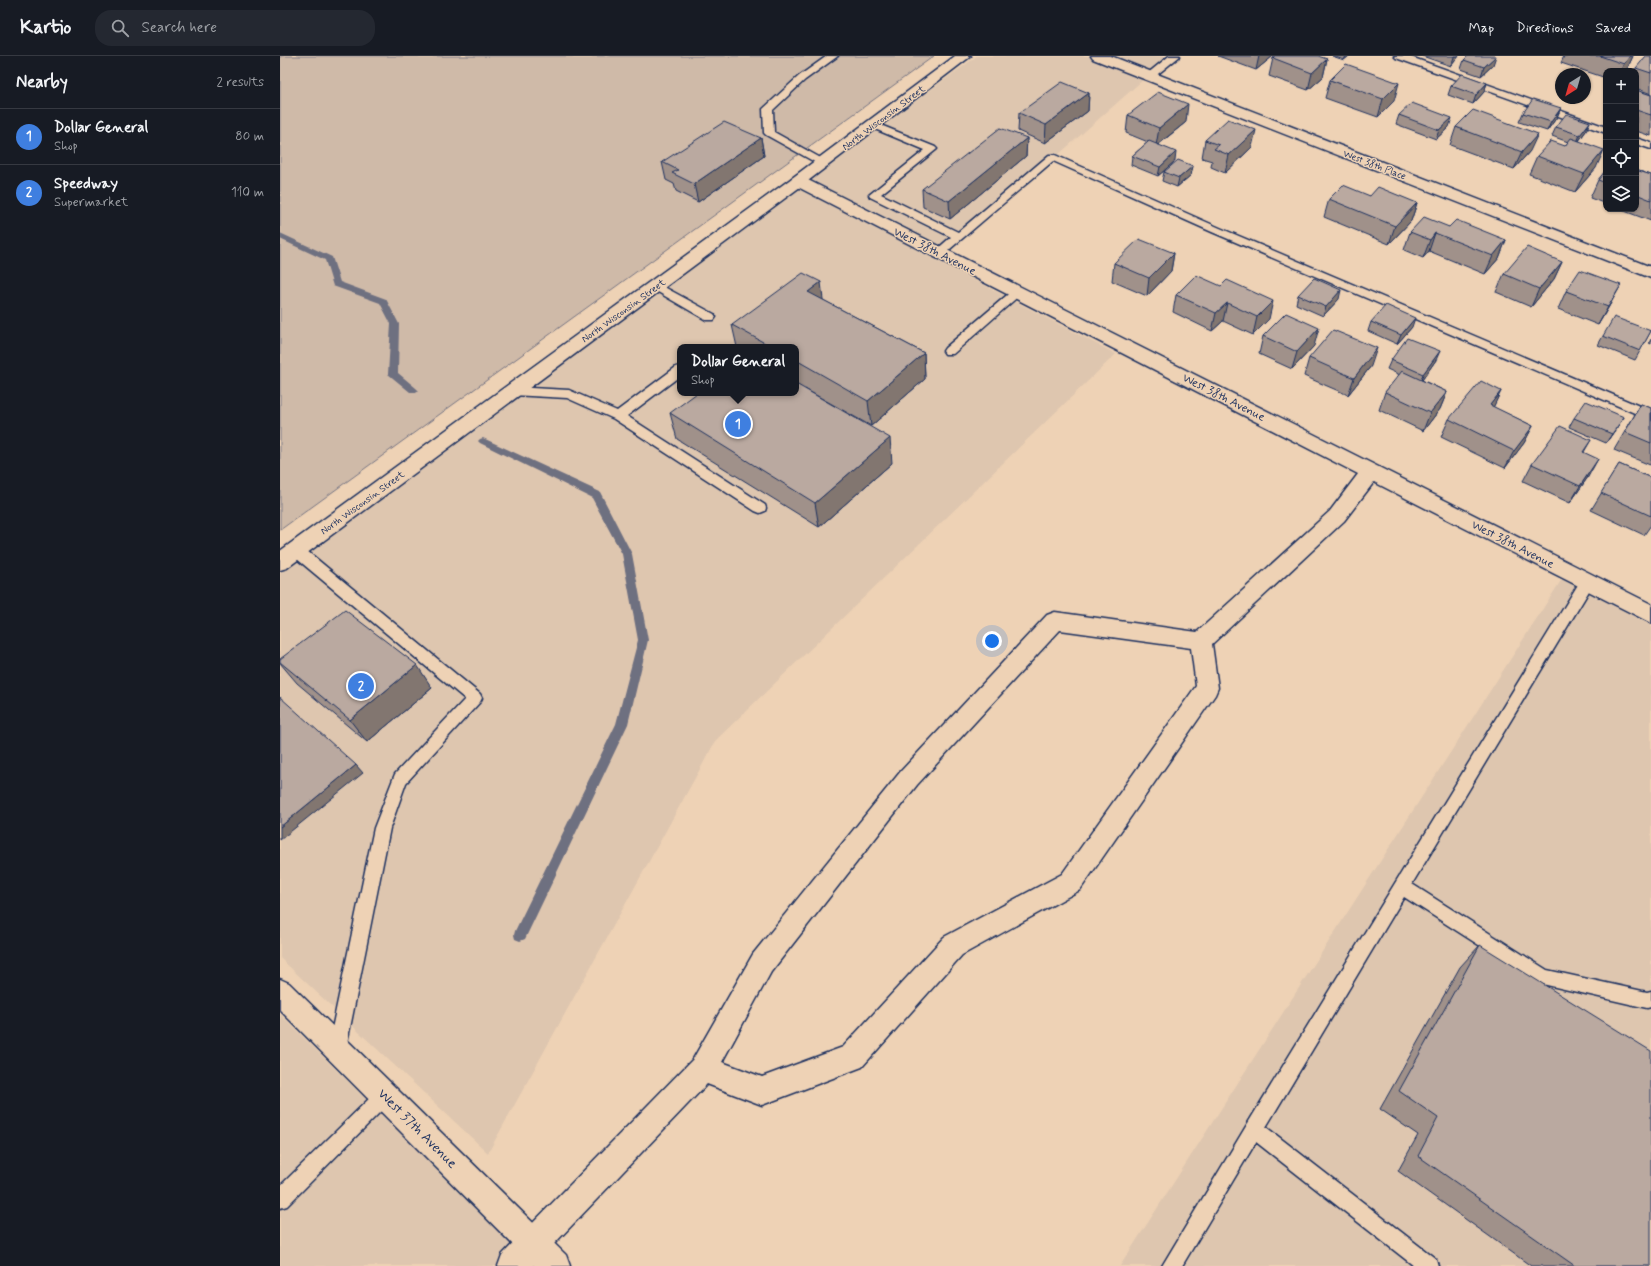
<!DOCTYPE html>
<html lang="en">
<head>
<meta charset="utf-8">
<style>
	:root { --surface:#171b24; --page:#242831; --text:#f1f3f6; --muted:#9ea1a6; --line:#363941; --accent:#0f766e }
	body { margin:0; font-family:Mynerve,sans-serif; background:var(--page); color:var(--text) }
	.controls { position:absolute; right:12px; top:12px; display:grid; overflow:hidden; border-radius:8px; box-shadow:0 1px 3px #0004 }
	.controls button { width:36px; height:36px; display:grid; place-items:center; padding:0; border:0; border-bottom:1px solid var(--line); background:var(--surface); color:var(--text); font:20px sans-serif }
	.compass { position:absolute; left:1275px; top:12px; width:36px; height:36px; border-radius:50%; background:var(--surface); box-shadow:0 1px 3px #0004; rotate:217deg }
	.you { position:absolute; left:712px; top:585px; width:14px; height:14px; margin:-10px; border:3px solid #fff; border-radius:50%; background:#1a73e8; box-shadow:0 0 0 6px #1a73e833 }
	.badge { display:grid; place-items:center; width:26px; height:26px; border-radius:50%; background:var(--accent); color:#fff; font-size:13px; font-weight:700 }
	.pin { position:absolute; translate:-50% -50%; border:2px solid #fff; box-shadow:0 1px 4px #0006 }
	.popup { position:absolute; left:397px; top:288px; width:122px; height:52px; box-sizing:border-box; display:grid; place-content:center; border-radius:8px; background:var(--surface); filter:drop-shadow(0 1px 3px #0005); font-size:13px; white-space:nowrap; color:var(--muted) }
	.popup b { font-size:15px; color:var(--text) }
	.popup::after { content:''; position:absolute; left:50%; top:100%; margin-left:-8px; border:8px solid transparent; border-top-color:var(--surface) }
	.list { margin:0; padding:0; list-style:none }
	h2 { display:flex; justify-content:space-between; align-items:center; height:52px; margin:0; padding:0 16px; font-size:17px }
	h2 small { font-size:13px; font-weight:400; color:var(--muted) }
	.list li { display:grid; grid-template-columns:26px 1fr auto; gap:12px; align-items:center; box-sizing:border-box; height:56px; padding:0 16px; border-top:1px solid var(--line) }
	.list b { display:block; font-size:15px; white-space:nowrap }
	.list p { margin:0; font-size:13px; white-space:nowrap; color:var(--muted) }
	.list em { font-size:13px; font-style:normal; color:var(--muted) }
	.icon { flex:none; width:22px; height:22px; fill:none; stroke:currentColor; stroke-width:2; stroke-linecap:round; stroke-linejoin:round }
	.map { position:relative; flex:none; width:1371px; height:1210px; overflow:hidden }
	header { display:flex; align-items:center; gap:24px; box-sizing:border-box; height:56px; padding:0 20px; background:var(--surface); border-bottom:1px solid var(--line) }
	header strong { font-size:19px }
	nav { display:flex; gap:22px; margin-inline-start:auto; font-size:14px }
	.search { width:280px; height:36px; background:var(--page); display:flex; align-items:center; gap:10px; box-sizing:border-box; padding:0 14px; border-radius:16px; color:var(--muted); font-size:15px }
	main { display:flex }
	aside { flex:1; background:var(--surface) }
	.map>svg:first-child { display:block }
	.built { fill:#dec6af; fill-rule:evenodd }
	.green { fill:#cfbaa8; stroke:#757483 }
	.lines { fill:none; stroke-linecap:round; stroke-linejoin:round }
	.stream { fill:#6e6f80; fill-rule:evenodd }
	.lane-casing { stroke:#1b2f5e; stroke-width:3 }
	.street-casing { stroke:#1b2f5e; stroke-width:3 }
	.secondary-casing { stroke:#1b2f5e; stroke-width:3 }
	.primary-casing { stroke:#1b2f5e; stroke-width:3 }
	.lane { fill:#eed2b5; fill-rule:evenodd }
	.street { fill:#eed2b5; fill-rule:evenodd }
	.secondary { fill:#eed2b5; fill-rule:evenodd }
	.primary { fill:#eed2b5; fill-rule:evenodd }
	.wall { fill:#a0918a; stroke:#1b2f5e }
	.shaded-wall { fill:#827670; stroke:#1b2f5e }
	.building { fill:#baa9a0; stroke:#1b2f5e }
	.labels { text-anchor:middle; stroke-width:3; stroke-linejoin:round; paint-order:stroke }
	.far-street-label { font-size:10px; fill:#1b2f5e; stroke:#eed2b5 }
	.street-label { font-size:12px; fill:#1b2f5e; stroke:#eed2b5 }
	.near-street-label { font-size:14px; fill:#1b2f5e; stroke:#eed2b5 }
</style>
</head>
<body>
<header>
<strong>Kartio</strong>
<div class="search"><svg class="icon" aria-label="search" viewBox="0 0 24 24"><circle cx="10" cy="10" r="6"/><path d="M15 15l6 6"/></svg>Search here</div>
<nav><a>Map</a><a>Directions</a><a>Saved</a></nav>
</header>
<main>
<aside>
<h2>Nearby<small>2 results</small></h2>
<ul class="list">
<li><span class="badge" style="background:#3f7fe0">1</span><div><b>Dollar General</b><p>Shop</p></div><em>80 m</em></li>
<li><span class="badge" style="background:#3f7fe0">2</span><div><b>Speedway</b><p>Supermarket</p></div><em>110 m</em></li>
</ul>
</aside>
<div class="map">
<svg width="1371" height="1210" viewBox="0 0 1371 1210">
	<rect width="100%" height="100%" fill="#eed2b5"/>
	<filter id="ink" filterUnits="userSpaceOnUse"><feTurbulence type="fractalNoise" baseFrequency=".025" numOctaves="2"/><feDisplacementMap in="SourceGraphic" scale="8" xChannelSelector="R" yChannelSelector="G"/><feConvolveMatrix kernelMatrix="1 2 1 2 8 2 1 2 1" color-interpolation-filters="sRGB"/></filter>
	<g filter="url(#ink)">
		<!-- built -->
		<path class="built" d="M697,0H890L658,205L836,298L436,684L208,1097L0,902V517L515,133ZM400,291H516V337H400Z
			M1282,523L1371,568V1210H840Z
			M0,958L253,1210H0Z"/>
		<!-- green -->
		<path class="green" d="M0,0H654L0,474Z"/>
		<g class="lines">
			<!-- stream -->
			<path class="stream" d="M0,177L52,201L60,226L106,243L119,268L118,317L136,332L138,334L136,336H130L108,318L111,268L100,247L53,230L45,204L0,183Z
				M203,382L320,436L352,498L368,584L348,668L245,883L240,885L235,883L234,879L235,875L336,668L358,584L342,498L312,442L200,387L198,385L200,383Z"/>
			<!-- lane casing -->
			<g class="lane-casing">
				<path id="lane" d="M547,0H558L525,24L493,54L494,76L546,105L547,107L546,109L542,110L486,79L484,77L483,53L519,20Z
					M889,0H900L873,22H867L865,20L867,18Z
					M1114,0H1128L1326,71V77L1116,2Z
					M593,66L655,91L657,93L601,138L678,176L769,99H775L940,172L1371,355V364L932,176L773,105L663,199H655L654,197L655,195L671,181L590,141L589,139L645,94L590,71L588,69Z
					M1356,82L1371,87V93L1356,88Z
					M375,226L434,258L436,261L434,264H426L371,232L370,230L371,228Z
					M737,232L741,234L742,236L741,238L673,298H665L663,295L665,292L733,234Z
					M400,310V320L347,360L485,449L486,452L485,455L480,457L475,455L334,363L287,342L232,339L228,338L226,335L228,332L232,331L289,334L337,355L396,311Z
					M16,489L21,490L200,638L202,642L200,646L126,727L110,772L66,992L63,998L57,1001L51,998L48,992L94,772L113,723L115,718L185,643L11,498L9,494L11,490Z
					M1307,521L1312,522L1314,526L1312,530L1132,828L1267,914L1367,936L1371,935V951L1367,952L1258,927L1124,841L986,1071L1156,1203L1158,1210H1134L976,1086L902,1210H882L968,1067L1302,522Z
					M105,1030L111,1033L114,1039L111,1045L7,1150L0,1152V1130L99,1033Z"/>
			</g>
			<!-- street casing -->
			<g class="street-casing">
				<path id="street" d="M811,0H831L1371,211V222L813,3Z
					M518,120L524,122L1371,548V567L1094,426L1064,465L932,588L938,632L935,639L800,834L682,899L582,1011L482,1049L427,1028L253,1210H218L222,1199L243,1177L413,1003L473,898L621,715L767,559L775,556L917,576L1050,455L1078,418L512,128L510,125L512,122ZM780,574L911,592L916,630L782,818L664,881L563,991L482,1021L442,1006L491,916L637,729Z"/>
			</g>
			<!-- secondary casing -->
			<g class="secondary-casing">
				<path id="secondary" d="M675,0H691L524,128L7,512L0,514V495L512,122Z"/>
			</g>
			<!-- primary casing -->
			<g class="primary-casing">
				<path id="primary" d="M0,923L9,927L286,1199L290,1210H254L0,954Z"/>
			</g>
			<!-- lane -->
			<use href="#lane" class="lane"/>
			<!-- street -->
			<use href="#street" class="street"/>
			<!-- secondary -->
			<use href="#secondary" class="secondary"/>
			<!-- primary -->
			<use href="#primary" class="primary"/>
		</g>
		<!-- wall -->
		<path class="wall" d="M938,0H993L976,14Z
			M1052,0H1069L1064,4Z
			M1142,0H1179L1171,10Z
			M1284,0H1353L1348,11L1345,15H1326V22L1281,7Z
			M1371,0V38L1356,32V15H1354L1356,12Z
			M993,2L1047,3L1043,21L1028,34L989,20Z
			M1184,4L1213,9L1201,20L1181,13Z
			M1050,24L1114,45L1098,61L1045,42Z
			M1207,27L1204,36L1193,48L1168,39L1171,30Z
			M1356,34L1371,39V80L1356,75Z
			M809,37L808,55L765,87L738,75L739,57Z
			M1281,52L1277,61L1267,75L1239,66L1243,57Z
			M848,59L906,66L878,89L895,105L878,120L851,109L852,100L868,86L846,77Z
			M1119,59L1169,71L1156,83L1116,68Z
			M1176,71L1250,95L1234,113L1170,89Z
			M1276,71L1306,75L1299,85L1316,112L1295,136L1249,118L1257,100L1285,90L1288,86L1272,80Z
			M481,82L484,100L418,146L396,135L394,128L386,124L382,106Z
			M747,82L746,100L670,163L643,151L642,133Z
			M925,84L972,91L945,117L931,111L932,105L922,102Z
			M913,110L911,119L897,131L882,125L884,116Z
			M1326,114V148L1310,142L1318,124Z
			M1356,114L1371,119V165L1339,153H1356Z
			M1090,140L1137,147L1131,165L1109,188L1044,161L1049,143Z
			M1169,171L1226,184L1219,202L1205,218L1149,195L1143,202L1124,194L1130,176Z
			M894,197L891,215L867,240L832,225L834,207Z
			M1282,206L1274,223L1251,251L1216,236L1224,218Z
			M916,219L989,263L973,279L943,265L932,275L893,256L896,239Z
			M1286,235L1331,247L1318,269L1278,253Z
			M1018,239L1059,243L1043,260L1016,248Z
			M543,244L644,297L645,323L591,370L525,333L612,407L539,471L397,383L390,357L516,337V291H457L452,269Z
			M1091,266L1132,271L1117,288L1088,275Z
			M1371,275L1355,304L1318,289L1323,280Z
			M983,280L1034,290L1012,313L979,298Z
			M1371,283V288L1369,287Z
			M1029,302L1091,310L1068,339L1024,320Z
			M1111,304H1156L1142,324L1167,336L1160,353L1143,375L1099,354L1105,336L1120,319L1107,313Z
			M1221,335L1213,351L1253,370L1244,387L1225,412L1161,381L1169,363Z
			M1361,348L1371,352V407L1370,409L1334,394Z
			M1344,361L1326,387L1289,371L1294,362Z
			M1311,384L1304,396L1308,421L1290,447L1243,425L1252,408Z
			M1339,408L1371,422V469L1364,479L1311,454Z
			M0,603L152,632L87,686L17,627L0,607Z
			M1200,889L1371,1210H1251L1118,1115L1138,1079L1100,1053L1180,911Z"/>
		<!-- shaded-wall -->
		<path class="shaded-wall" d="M979,0H993L976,14Z
			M1066,0H1069L1064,4Z
			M1174,0H1179L1171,10L1174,1Z
			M1216,0L1213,9L1201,20L1204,11Z
			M1350,0H1353L1348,11L1345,15H1340L1344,8Z
			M1047,3L1043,21L1028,34L1032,17Z
			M1119,27L1114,45L1098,61L1103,43Z
			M1207,27L1204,36L1193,48L1196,39Z
			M809,37L808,55L765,87L766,69Z
			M908,48L906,66L876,90L879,72Z
			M1281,52L1277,61L1267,75L1271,66Z
			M1172,62L1169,71L1156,83L1159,74Z
			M1310,66L1306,75L1296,88L1300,79Z
			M976,74L972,91L945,117L949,99Z
			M1258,78L1250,95L1234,113L1242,96Z
			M481,82L484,100L418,146L414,128Z
			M747,82L746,100L670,163L669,145Z
			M1324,94L1316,112L1295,136L1304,118Z
			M896,96L895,105L878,120L880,111Z
			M913,110L911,119L897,131L899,122Z
			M1137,147L1131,165L1109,188L1115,170Z
			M1155,177L1149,195L1143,202L1150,184Z
			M1226,184L1219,202L1205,218L1213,200Z
			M894,197L891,215L867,240L869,222Z
			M1282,206L1274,223L1251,251L1259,233Z
			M541,226L544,252L528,236Z
			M1341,229L1331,247L1318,269L1328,251Z
			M1061,234L1059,243L1043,260L1046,251Z
			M993,245L989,263L973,279L977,261Z
			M947,247L943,265L932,275L936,257Z
			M1135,262L1132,271L1117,288L1121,279Z
			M1039,272L1034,290L1012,313L1017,296Z
			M1097,292L1091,310L1068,339L1074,322Z
			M1160,295L1156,304L1140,327L1143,318Z
			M644,297L645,323L591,370L588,345Z
			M1221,335L1213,352L1210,349Z
			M1167,336L1160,353L1143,375L1150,357Z
			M1344,361L1338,370L1326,387L1332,378Z
			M1253,370L1244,387L1225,412L1234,395Z
			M610,382L612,407L539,471L535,447Z
			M1318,403L1308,421L1290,447L1300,430Z
			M137,609L152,632L87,686L70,664Z
			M76,709L83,717L0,784V771Z"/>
		<!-- building -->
		<path class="building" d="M995,0H1038L1047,3L1032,17L993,2Z
			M1188,0H1216L1204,11L1184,4Z
			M1320,0H1350L1344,8Z
			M1366,0H1371V17L1356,12Z
			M1066,8L1119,27L1103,43L1050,24Z
			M1182,18L1207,27L1196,39L1171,30Z
			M782,26L809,37L766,69L739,57Z
			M1356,34L1371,39V59L1356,54Z
			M878,36L908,48L879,72L848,59Z
			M1253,43L1281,52L1271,66L1243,57Z
			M1132,47L1172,62L1159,74L1119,59Z
			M1193,54L1258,78L1242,96L1176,71Z
			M1286,58L1310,66L1300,79L1276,71Z
			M948,63L976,74L949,99L934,93L939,89L925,84Z
			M444,66L481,82L414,128L392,117L398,114L382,106Z
			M720,72L747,82L669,145L642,133Z
			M1291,82L1324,94L1304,118L1257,100L1271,85L1285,90Z
			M869,85L896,96L880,111L852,100Z
			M898,104L913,110L899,122L884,116Z
			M1326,114V127L1318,124Z
			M1356,114L1371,119V144L1356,138Z
			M1063,129L1090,140L1098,131L1137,147L1115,170L1049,143Z
			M1144,161L1169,171L1176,164L1226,184L1213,200L1155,177L1150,184L1130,176Z
			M859,183L894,197L869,222L834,207Z
			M1247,191L1282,206L1259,233L1224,218Z
			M1300,214L1341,229L1328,251L1286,235Z
			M523,217L541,226L528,236L644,297L588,345L516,304V291H492L452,269Z
			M916,219L941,230L947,224L993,245L977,261L947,247L936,257L896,239Z
			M1034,222L1061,234L1046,251L1018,239Z
			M1106,249L1135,262L1121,279L1091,266Z
			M1006,257L1039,272L1017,296L983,280Z
			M1334,261L1371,275L1360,295L1323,280Z
			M1053,274L1097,292L1074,322L1029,302Z
			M1127,282L1160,295L1143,318L1111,304Z
			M1122,315L1167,336L1150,357L1105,336Z
			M1201,325L1221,335L1210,349L1253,370L1234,395L1169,363Z
			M516,328L610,382L535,447L390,357L417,337H516Z
			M1306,345L1344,361L1332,378L1294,362Z
			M1361,348L1371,352V387L1345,376Z
			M1280,370L1311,384L1303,396L1318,403L1300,430L1252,408Z
			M1339,408L1371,422V460L1321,437Z
			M65,554L137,609L70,664L0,606V603Z
			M0,641L76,709L0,771Z
			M1200,889L1371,995V1210H1295L1138,1100L1158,1062L1119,1035Z"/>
	</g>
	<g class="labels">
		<!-- far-street labels -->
		<g class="far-street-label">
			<text transform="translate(603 61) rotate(-37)" y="4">North Wisconsin Street</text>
			<text transform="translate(1095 108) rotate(21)" y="4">West 38th Place</text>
			<text transform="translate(343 254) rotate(-36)" y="4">North Wisconsin Street</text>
			<text transform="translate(82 446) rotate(-36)" y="4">North Wisconsin Street</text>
		</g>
		<!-- street labels -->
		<g class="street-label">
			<text transform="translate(655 195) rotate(27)" y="4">West 38th Avenue</text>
			<text transform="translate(944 341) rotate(27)" y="4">West 38th Avenue</text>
			<text transform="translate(1233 488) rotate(27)" y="4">West 38th Avenue</text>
		</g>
		<!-- near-street labels -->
		<g class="near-street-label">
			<text transform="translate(138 1072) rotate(45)" y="5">West 37th Avenue</text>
		</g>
	</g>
</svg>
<div class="controls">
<button>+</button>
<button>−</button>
<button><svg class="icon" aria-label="locate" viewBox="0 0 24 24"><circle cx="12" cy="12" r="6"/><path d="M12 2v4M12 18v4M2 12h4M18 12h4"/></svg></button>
<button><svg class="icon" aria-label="layers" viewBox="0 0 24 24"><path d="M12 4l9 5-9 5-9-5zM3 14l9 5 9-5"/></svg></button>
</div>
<svg class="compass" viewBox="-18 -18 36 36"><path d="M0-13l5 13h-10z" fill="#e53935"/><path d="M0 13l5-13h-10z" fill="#9ea1a6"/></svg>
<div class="you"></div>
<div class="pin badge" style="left:458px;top:368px;background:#3f7fe0">1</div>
<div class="popup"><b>Dollar General</b>Shop</div>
<div class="pin badge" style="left:81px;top:630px;background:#3f7fe0">2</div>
</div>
</main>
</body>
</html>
